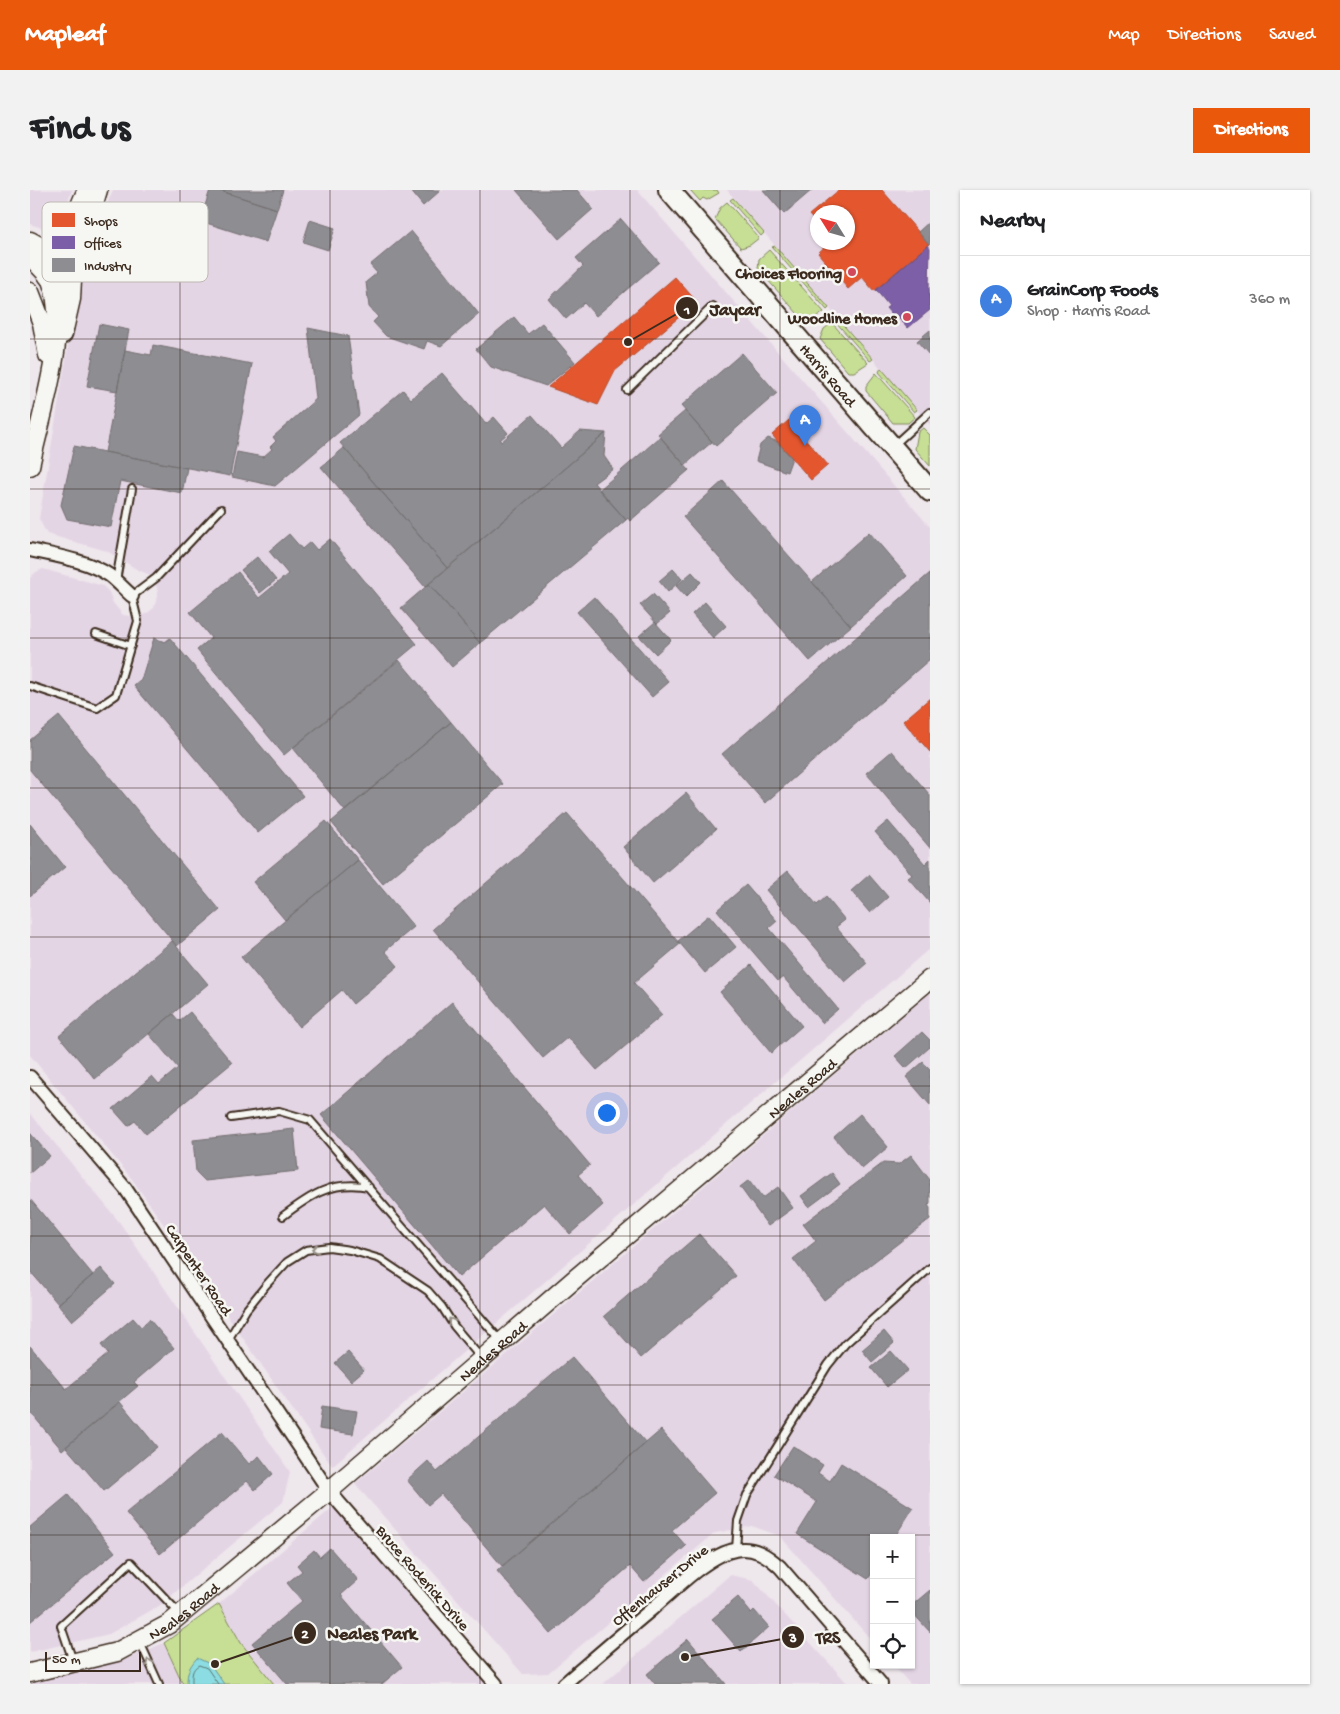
<!DOCTYPE html>
<html lang="en">
<head>
<meta charset="utf-8">
<style>
	:root { --surface:#fff; --page:#f2f2f2; --text:#202124; --muted:#757577; --line:#e0e0e0; --accent:#ea580c }
	body { margin:0; font-family:"Gochi Hand",sans-serif; background:var(--page); color:var(--text) }
	.controls { position:absolute; right:15px; bottom:15px; display:grid; overflow:hidden; border-radius:0px; box-shadow:0 1px 4px #0004 }
	.controls button { width:45px; height:45px; display:grid; place-items:center; padding:0; border:0; border-bottom:1px solid var(--line); background:var(--surface); color:var(--text); font:25px sans-serif }
	.compass { position:absolute; left:780px; top:15px; width:45px; height:45px; border-radius:50%; background:var(--surface); box-shadow:0 1px 4px #0004; rotate:307deg }
	.scale { position:absolute; left:15px; bottom:12px; width:96px; box-sizing:border-box; padding-left:5px; border:2px solid #3b2a1e; border-top:0; font-size:14px; line-height:18px; white-space:nowrap; color:#3b2a1e; -webkit-text-stroke:4px #f6f6f2; paint-order:stroke }
	.you { position:absolute; left:576px; top:922px; width:18px; height:18px; margin:-12px; border:4px solid #fff; border-radius:50%; background:#1a73e8; box-shadow:0 0 0 8px #1a73e833 }
	.badge { display:grid; place-items:center; width:32px; height:32px; border-radius:50%; background:var(--accent); color:#fff; font-size:16px; font-weight:700 }
	.pin { position:absolute; translate:-50% -41px; filter:drop-shadow(0 1px 2px #0008) }
	.pin::after { content:''; position:absolute; top:26px; width:18px; height:15px; background:inherit; clip-path:polygon(0 0,100% 0,50% 100%) }
	.list { margin:0; padding:0; list-style:none }
	h2 { display:flex; justify-content:space-between; align-items:center; height:65px; margin:0; padding:0 20px; font-size:21px }
	h2 small { font-size:16px; font-weight:400; color:var(--muted) }
	.list li { display:grid; grid-template-columns:32px 1fr auto; gap:15px; align-items:center; box-sizing:border-box; height:90px; padding:0 20px; border-top:1px solid var(--line) }
	.list b { display:block; font-size:19px; white-space:nowrap }
	.list p { margin:0; font-size:16px; white-space:nowrap; color:var(--muted) }
	.list em { font-size:16px; font-style:normal; color:var(--muted) }
	.icon { flex:none; width:28px; height:28px; fill:none; stroke:currentColor; stroke-width:2; stroke-linecap:round; stroke-linejoin:round }
	.map { position:relative; flex:none; width:900px; height:1494px; overflow:hidden; border-radius:0px }
	header { display:flex; align-items:center; gap:30px; box-sizing:border-box; height:70px; padding:0 25px; background:var(--accent); color:#fff }
	header strong { font-size:24px }
	nav { display:flex; gap:28px; margin-inline-start:auto; font-size:18px }
	.intro { display:flex; align-items:center; justify-content:space-between; box-sizing:border-box; height:120px; padding:0 30px }
	h1 { margin:0; font-size:35px }
	.button { padding:12px 22px; border-radius:0px; background:var(--accent); color:#fff; font-size:18px; font-weight:700 }
	main { display:flex; gap:30px; padding:0 30px }
	aside { flex:1; background:var(--surface); border-radius:0px; box-shadow:0 1px 4px #0004 }
	.map>svg:first-child { display:block }
	.built { fill:#e4d5e5; fill-rule:evenodd }
	.green { fill:#c6df95; stroke:#80845a }
	.water { fill:#8cdde3; stroke:#6c9594 }
	.shops { fill:#e4572e; stroke:#b14a29 }
	.offices { fill:#7b5ea7; stroke:#684e7e }
	.industry { fill:#8d8d92; stroke:#746f6f }
	.lines { fill:none; stroke-linecap:round; stroke-linejoin:round }
	.shore { stroke:#5b726d; stroke-width:1 }
	.lane-casing { stroke:#3b2a1e; stroke-width:10 }
	.street-casing { stroke:#3b2a1e; stroke-width:16 }
	.secondary-casing { stroke:#3b2a1e; stroke-width:21 }
	.primary-casing { stroke:#3b2a1e; stroke-width:24 }
	.lane { stroke:#f6f6f2; stroke-width:6 }
	.street { stroke:#f6f6f2; stroke-width:12 }
	.secondary { stroke:#f6f6f2; stroke-width:18 }
	.primary { stroke:#f6f6f2; stroke-width:20 }
	.oneway { stroke:#989088 }
	.grid { fill:none; stroke:#3b2a1e; stroke-width:1; stroke-opacity:0.55 }
	.poi-dot { fill:#d1495b; stroke:#f6f6f2; stroke-width:2 }
	.labels { text-anchor:middle; stroke-width:5; stroke-linejoin:round; paint-order:stroke }
	.poi-label { font-size:16px; font-weight:bold; fill:#3b2a1e; stroke:#f6f6f2; text-anchor:end }
	.street-label { font-size:16px; fill:#3b2a1e; stroke:#f6f6f2 }
	.key { fill:#f6f6f2; stroke:#beb9b2; stroke-width:1 }
	.key-label { font-size:14px; fill:#3b2a1e }
	.leader { fill:none; stroke:#3b2a1e; stroke-width:2 }
	.callout-dot { fill:#3b2a1e; stroke:#f6f6f2; stroke-width:2 }
	.mark-label { font-size:15px; text-anchor:middle; font-weight:bold; fill:#fff }
	.callout-label { font-size:18px; text-anchor:middle; font-weight:bold; fill:#3b2a1e; stroke:#f6f6f2; stroke-width:5; stroke-linejoin:round; paint-order:stroke }
</style>
</head>
<body>
<header>
<strong>Mapleaf</strong>
<nav><a>Map</a><a>Directions</a><a>Saved</a></nav>
</header>
<div class="intro"><h1>Find us</h1><a class="button">Directions</a></div>
<main>
<div class="map">
<svg width="900" height="1494" viewBox="0 0 900 1494">
	<rect width="100%" height="100%" fill="#eee7ec"/>
	<filter id="ink" filterUnits="userSpaceOnUse"><feTurbulence type="fractalNoise" baseFrequency=".02" numOctaves="2"/><feDisplacementMap in="SourceGraphic" scale="10" xChannelSelector="R" yChannelSelector="G"/><feConvolveMatrix kernelMatrix="1 2 1 2 8 2 1 2 1" color-interpolation-filters="sRGB"/></filter>
	<g filter="url(#ink)">
		<!-- built -->
		<path class="built" d="M0,0H42L32,27L21,36L12,38L0,34Z
			M83,0H607L900,337V758L302,1276L102,989L0,865V388L6,382L13,379L73,396L79,402L83,413L93,425L105,427L116,424L124,418L128,404L127,397L118,384L108,380L77,361L17,344L9,329L52,74Z
			M697,0H900V235L799,118ZM788,22H818V52H788Z
			M900,803V1494H880L863,1475H881V1348H844V1453L750,1346L722,1336L685,1343L518,1483L493,1484L325,1294Z
			M0,923L90,1033L260,1282L253,1312L129,1416L79,1444L0,1462Z
			M308,1313L464,1494H244L211,1453L189,1414Z
			M700,1385L723,1390L818,1494H573Z
			M134,1453L153,1494H1L94,1470Z"/>
		<!-- green -->
		<path class="green" d="M660,0H687L689,3L677,10L673,8L670,11Z
			M703,8L734,43L731,46L700,10Z
			M697,12L729,48L720,55L711,58L685,29L690,18Z
			M745,56L799,118L797,120L742,57Z
			M739,60L794,122L780,132L776,133L728,79L729,69Z
			M807,128L843,169L840,171L804,130Z
			M802,133L838,173L824,182H818L790,149L794,139Z
			M851,178L887,220L884,222L849,182Z
			M846,183L885,227L878,233H863L836,201V196Z
			M893,238L900,245V276L885,259L888,242Z
			M189,1414L211,1453L244,1494H153L134,1453Z"/>
		<!-- water -->
		<path class="water" d="M167,1468L180,1474L194,1494H157C157,1482 159,1477 167,1468Z"/>
		<!-- shops -->
		<path class="shops" d="M809,0H852L899,54L844,101L832,87L818,99L788,63L800,52H818V22H788V35L779,25Z
			M645,87L667,112L585,181L568,215L518,197Z
			M759,230L798,275L781,290L742,245Z
			M900,508V562L873,531Z"/>
		<!-- offices -->
		<path class="offices" d="M898,55L900,58L899,97L900,120L878,138L864,122L862,125L856,118L859,116L846,100Z"/>
		<!-- industry -->
		<path class="industry" d="M180,0H188L247,19L236,52L170,31Z
			M188,0H253L247,19Z
			M380,0H411L393,16Z
			M486,0H547L563,19L529,49Z
			M733,0H782L754,24Z
			M591,29L629,72L566,126L554,113L536,129L519,109L553,76L546,68Z
			M280,30L305,38L298,60L273,52Z
			M900,31V53L899,54L888,42Z
			M381,41L449,124L411,156L397,151L394,159L356,146L343,132L348,127L339,117L336,92L347,83L340,75Z
			M484,127L498,144L512,133L545,172L516,196L461,177L446,159Z
			M69,134L99,140L87,201L57,196Z
			M278,138L318,146L329,225L245,296L202,287L207,262L233,267L242,259L240,257L246,251L243,247L286,209Z
			M900,140V166L887,151Z
			M123,155L222,174L200,286L75,262L95,160L121,165Z
			M712,163L747,203L686,256L651,216Z
			M412,183L456,234L464,227L478,243L470,250L471,252L502,225L531,258L550,241L576,243L417,378L310,253L373,200L381,209Z
			M655,221L682,252L655,275L628,244Z
			M576,243L574,266L583,279L564,293L596,330L450,453L399,394Z
			M630,247L659,280L600,331L598,328L596,330L569,300Z
			M738,248L746,251L762,268L757,282L726,271L730,255Z
			M44,256L157,278L152,303L90,291L81,337L37,329L31,315Z
			M314,258L417,378L395,397L291,277Z
			M693,291L821,436L780,471L653,327Z
			M839,342L877,386L821,436L782,392Z
			M259,344L272,359L280,352L287,360L300,349L387,454L254,565L167,460L181,448L160,422L208,382L229,408L258,384L239,361Z
			M227,367L246,390L230,403L211,380Z
			M643,379L652,389L638,402L629,391Z
			M662,382L671,392L656,407L646,396Z
			M900,383V469L735,613L692,564Z
			M399,394L450,453L422,477L371,418Z
			M623,404L640,423L627,434L610,415Z
			M564,407L639,492L622,507L547,422Z
			M675,412L696,436L683,448L662,424Z
			M625,432L641,450L626,464L609,446Z
			M124,448L135,452L140,448L273,606L228,643L104,496L111,490Z
			M369,470L421,532L315,621L263,558Z
			M29,526L190,720L147,756L0,580V550Z
			M421,532L473,594L353,694L301,632Z
			M862,561L900,605V658L836,583Z
			M656,603L686,639L623,693L593,657Z
			M537,623L650,754L604,793L632,825L567,880L538,847L513,868L403,739Z
			M296,631L328,670L255,730L223,692Z
			M858,631L895,674L900,669V713L878,688L882,685L845,642Z
			M0,634L35,677L0,706Z
			M328,670L384,737L355,761L368,776L323,814L312,800L269,837L211,767Z
			M758,681L787,715L796,707L815,730L806,737L837,773L815,792L736,700Z
			M839,685L858,707L840,723L821,701Z
			M716,695L747,731L739,738L808,819L792,833L753,787L748,791L687,720Z
			M679,725L706,757L675,783L648,751Z
			M142,751L178,794L65,889L29,846Z
			M721,775L772,836L741,863L690,802Z
			M422,812L560,975L548,985L573,1015L540,1044L514,1014L429,1087L291,925Z
			M160,822L202,873L116,944L105,931L98,936L83,919L122,886L129,894L148,878L119,844L143,824L149,831Z
			M892,842L900,850V857L876,878L865,866Z
			M893,872L900,879V915L876,887Z
			M830,924L858,957L832,979L804,947Z
			M264,939L268,981L175,991L166,982L163,950Z
			M0,943L20,966L0,983Z
			M881,965L900,990V1013L898,1015L900,1018V1029L794,1110L763,1069L786,1051L773,1034L853,973L869,974Z
			M802,983L810,994L779,1017L771,1006Z
			M719,990L733,1008L748,997L763,1018L738,1036L710,997Z
			M0,1009L63,1085L28,1114L0,1081Z
			M669,1044L706,1086L611,1168L574,1126Z
			M71,1078L85,1094L42,1131L28,1114Z
			M103,1128L111,1137L119,1129L144,1158L104,1192L108,1196L32,1260L0,1222V1156L36,1199L78,1164L71,1155Z
			M854,1141L864,1153L842,1172L832,1160Z
			M861,1161L878,1180L857,1197L841,1178Z
			M318,1162L334,1180L321,1191L305,1173Z
			M542,1167L616,1253L472,1376L411,1304L398,1315L377,1290L398,1271L407,1282Z
			M90,1212L127,1257L74,1301L36,1257Z
			M292,1216L327,1221L323,1244L289,1239Z
			M631,1240L685,1303L642,1340L656,1356L614,1392L600,1376L521,1444L467,1381Z
			M192,1242L219,1274L229,1266L243,1284L225,1300L217,1291L130,1364L96,1323Z
			M763,1256L793,1275L788,1283L800,1291L811,1273L883,1318L864,1348H844V1380L838,1389L767,1344L787,1312L744,1285Z
			M38,1305L85,1362L0,1432V1337Z
			M300,1358L328,1390L311,1405L372,1477L352,1494H257L222,1453L272,1411L257,1393L272,1381L267,1375L284,1360L290,1367Z
			M900,1400V1442L881,1421V1416Z
			M708,1407L721,1423L724,1420L739,1437L711,1462L682,1429Z
			M658,1449L696,1494H625L617,1484Z"/>
		<g class="lines">
			<!-- shore -->
			<path class="shore" d="M162,1494C162,1486 161,1479 169,1475L177,1478L188,1494"/>
			<!-- lane casing -->
			<g class="lane-casing">
				<path id="lane" d="M597,200L683,116
					M864,255L900,222
					M86,391L102,299
					M66,444L101,456
					M0,496L67,518L86,505L108,431L102,406L126,388L191,319
					M201,928L249,921L280,930L471,1151
					M253,1026C281,1005 302,990 339,997
					M198,1150L216,1120L236,1095L257,1072L276,1060L299,1057L320,1060L350,1069L398,1101L412,1117L424,1136L451,1168
					M706,1359L708,1331L717,1305L798,1175L815,1154L900,1078
					M110,1452L129,1494
					M43,1471L31,1436L101,1372L150,1424"/>
			</g>
			<!-- street casing -->
			<g class="street-casing">
				<path id="street" d="M0,360C26,366 56,370 79,385C87,391 94,399 102,406
					M0,887L95,998L299,1301L466,1494
					M534,1494C563,1469 592,1444 622,1419C642,1402 679,1364 705,1360C723,1356 737,1365 750,1377L851,1494"/>
			</g>
			<!-- secondary casing -->
			<g class="secondary-casing">
				<g id="secondary">
					<path d="M0,51L22,63"/>
					<circle cx="31" cy="77" r="16"/>
					<path d="M26,62C43,43 46,21 57,0"/>
					<path d="M0,66L15,82"/>
					<path d="M44,67L51,56L68,0"/>
					<path d="M0,102L12,133L18,165"/>
					<path d="M33,144L41,109L42,90"/>
					<path d="M0,276C11,224 40,140 21,90"/>
					<path id="s1" d="M0,1483L87,1462L139,1434L299,1301L546,1088L900,789"/>
				</g>
			</g>
			<!-- primary casing -->
			<g class="primary-casing">
				<g id="primary">
					<path id="s2" d="M639,0L900,301"/>
				</g>
			</g>
			<!-- lane -->
			<use href="#lane" class="lane"/>
			<!-- street -->
			<use href="#street" class="street"/>
			<!-- secondary -->
			<use href="#secondary" class="secondary"/>
			<!-- primary -->
			<use href="#primary" class="primary"/>
		</g>
		<!-- one-way arrows -->
		<defs><path id="oneway-chevron" d="M-2-3.5L2.5 0L-2 3.5" fill="none" stroke-width="1.6" stroke-linecap="round" stroke-linejoin="round" transform="scale(1.25)"/></defs>
		<g class="oneway">
			<use href="#oneway-chevron" transform="translate(285 1059) rotate(170)"/>
			<use href="#oneway-chevron" transform="translate(421 1131) rotate(-123)"/>
			<use href="#oneway-chevron" transform="translate(119 1472) rotate(-114)"/>
		</g>
	</g>
	<!-- grid -->
	<path class="grid" d="M150,0V1494M300,0V1494M450,0V1494M600,0V1494M750,0V1494M0,149H900M0,299H900M0,448H900M0,598H900M0,747H900M0,896H900M0,1046H900M0,1195H900M0,1345H900"/>
	<!-- markers -->
	<g class="poi-dot">
		<circle cx="822" cy="82" r="5"/>
		<circle cx="877" cy="127" r="5"/>
	</g>
	<g class="labels">
		<!-- poi labels -->
		<g class="poi-label">
			<text x="812" y="88">Choices Flooring</text>
			<text x="867" y="133">Woodline Homes</text>
		</g>
		<!-- street labels -->
		<g class="street-label">
			<text dy="6" stroke="none"><textPath href="#s2" startOffset="244">Harris Road</textPath></text>
			<text dy="6" stroke="none"><textPath href="#s1" startOffset="978">Neales Road</textPath></text>
			<text transform="translate(170 1079) rotate(56)" y="6">Carpenter Road</text>
			<text dy="6" stroke="none"><textPath href="#s1" startOffset="572">Neales Road</textPath></text>
			<text transform="translate(394 1387) rotate(49)" y="6">Bruce Roderick Drive</text>
			<text transform="translate(629 1394) rotate(-39)" y="6">Offenhauser Drive</text>
			<text dy="6" stroke="none"><textPath href="#s1" startOffset="168">Neales Road</textPath></text>
		</g>
	</g>
	<!-- legend -->
	<rect x="12" y="12" width="166" height="80" rx="8" class="key"/>
	<rect x="22" y="23" width="23" height="14" fill="#e4572e"/>
	<rect x="22" y="46" width="23" height="13" fill="#7b5ea7"/>
	<rect x="22" y="68" width="23" height="14" fill="#8d8d92"/>
	<g class="key-label">
		<text x="54" y="35">Shops</text>
		<text x="54" y="57">Offices</text>
		<text x="54" y="80">Industry</text>
	</g>
	<!-- callouts -->
	<path class="leader" d="M598 152L657 118M185 1474L275 1443M655 1467L763 1447"/>
	<g class="callout-dot">
		<circle cx="598" cy="152" r="5"/>
		<circle cx="185" cy="1474" r="5"/>
		<circle cx="655" cy="1467" r="5"/>
		<circle cx="657" cy="118" r="12"/>
		<circle cx="275" cy="1443" r="12"/>
		<circle cx="763" cy="1447" r="12"/>
	</g>
	<g class="mark-label">
		<text x="657" y="124">1</text>
		<text x="275" y="1448">2</text>
		<text x="763" y="1452">3</text>
	</g>
	<g class="callout-label">
		<text x="705" y="125">Jaycar</text>
		<text x="342" y="1449">Neales Park</text>
		<text x="798" y="1453">TRS</text>
	</g>
</svg>
<div class="controls">
<button>+</button>
<button>−</button>
<button><svg class="icon" aria-label="locate" viewBox="0 0 24 24"><circle cx="12" cy="12" r="6"/><path d="M12 2v4M12 18v4M2 12h4M18 12h4"/></svg></button>
</div>
<svg class="compass" viewBox="-18 -18 36 36"><path d="M0-13l5 13h-10z" fill="#e53935"/><path d="M0 13l5-13h-10z" fill="#757577"/></svg>
<div class="scale">50 m</div>
<div class="you"></div>
<div class="pin badge" style="left:775px;top:256px;background:#3f7fe0">A</div>
</div>
<aside>
<h2>Nearby<small></small></h2>
<ul class="list">
<li><span class="badge" style="background:#3f7fe0">A</span><div><b>GrainCorp Foods</b><p>Shop · Harris Road</p></div><em>360 m</em></li>
</ul>
</aside>
</main>
</body>
</html>
